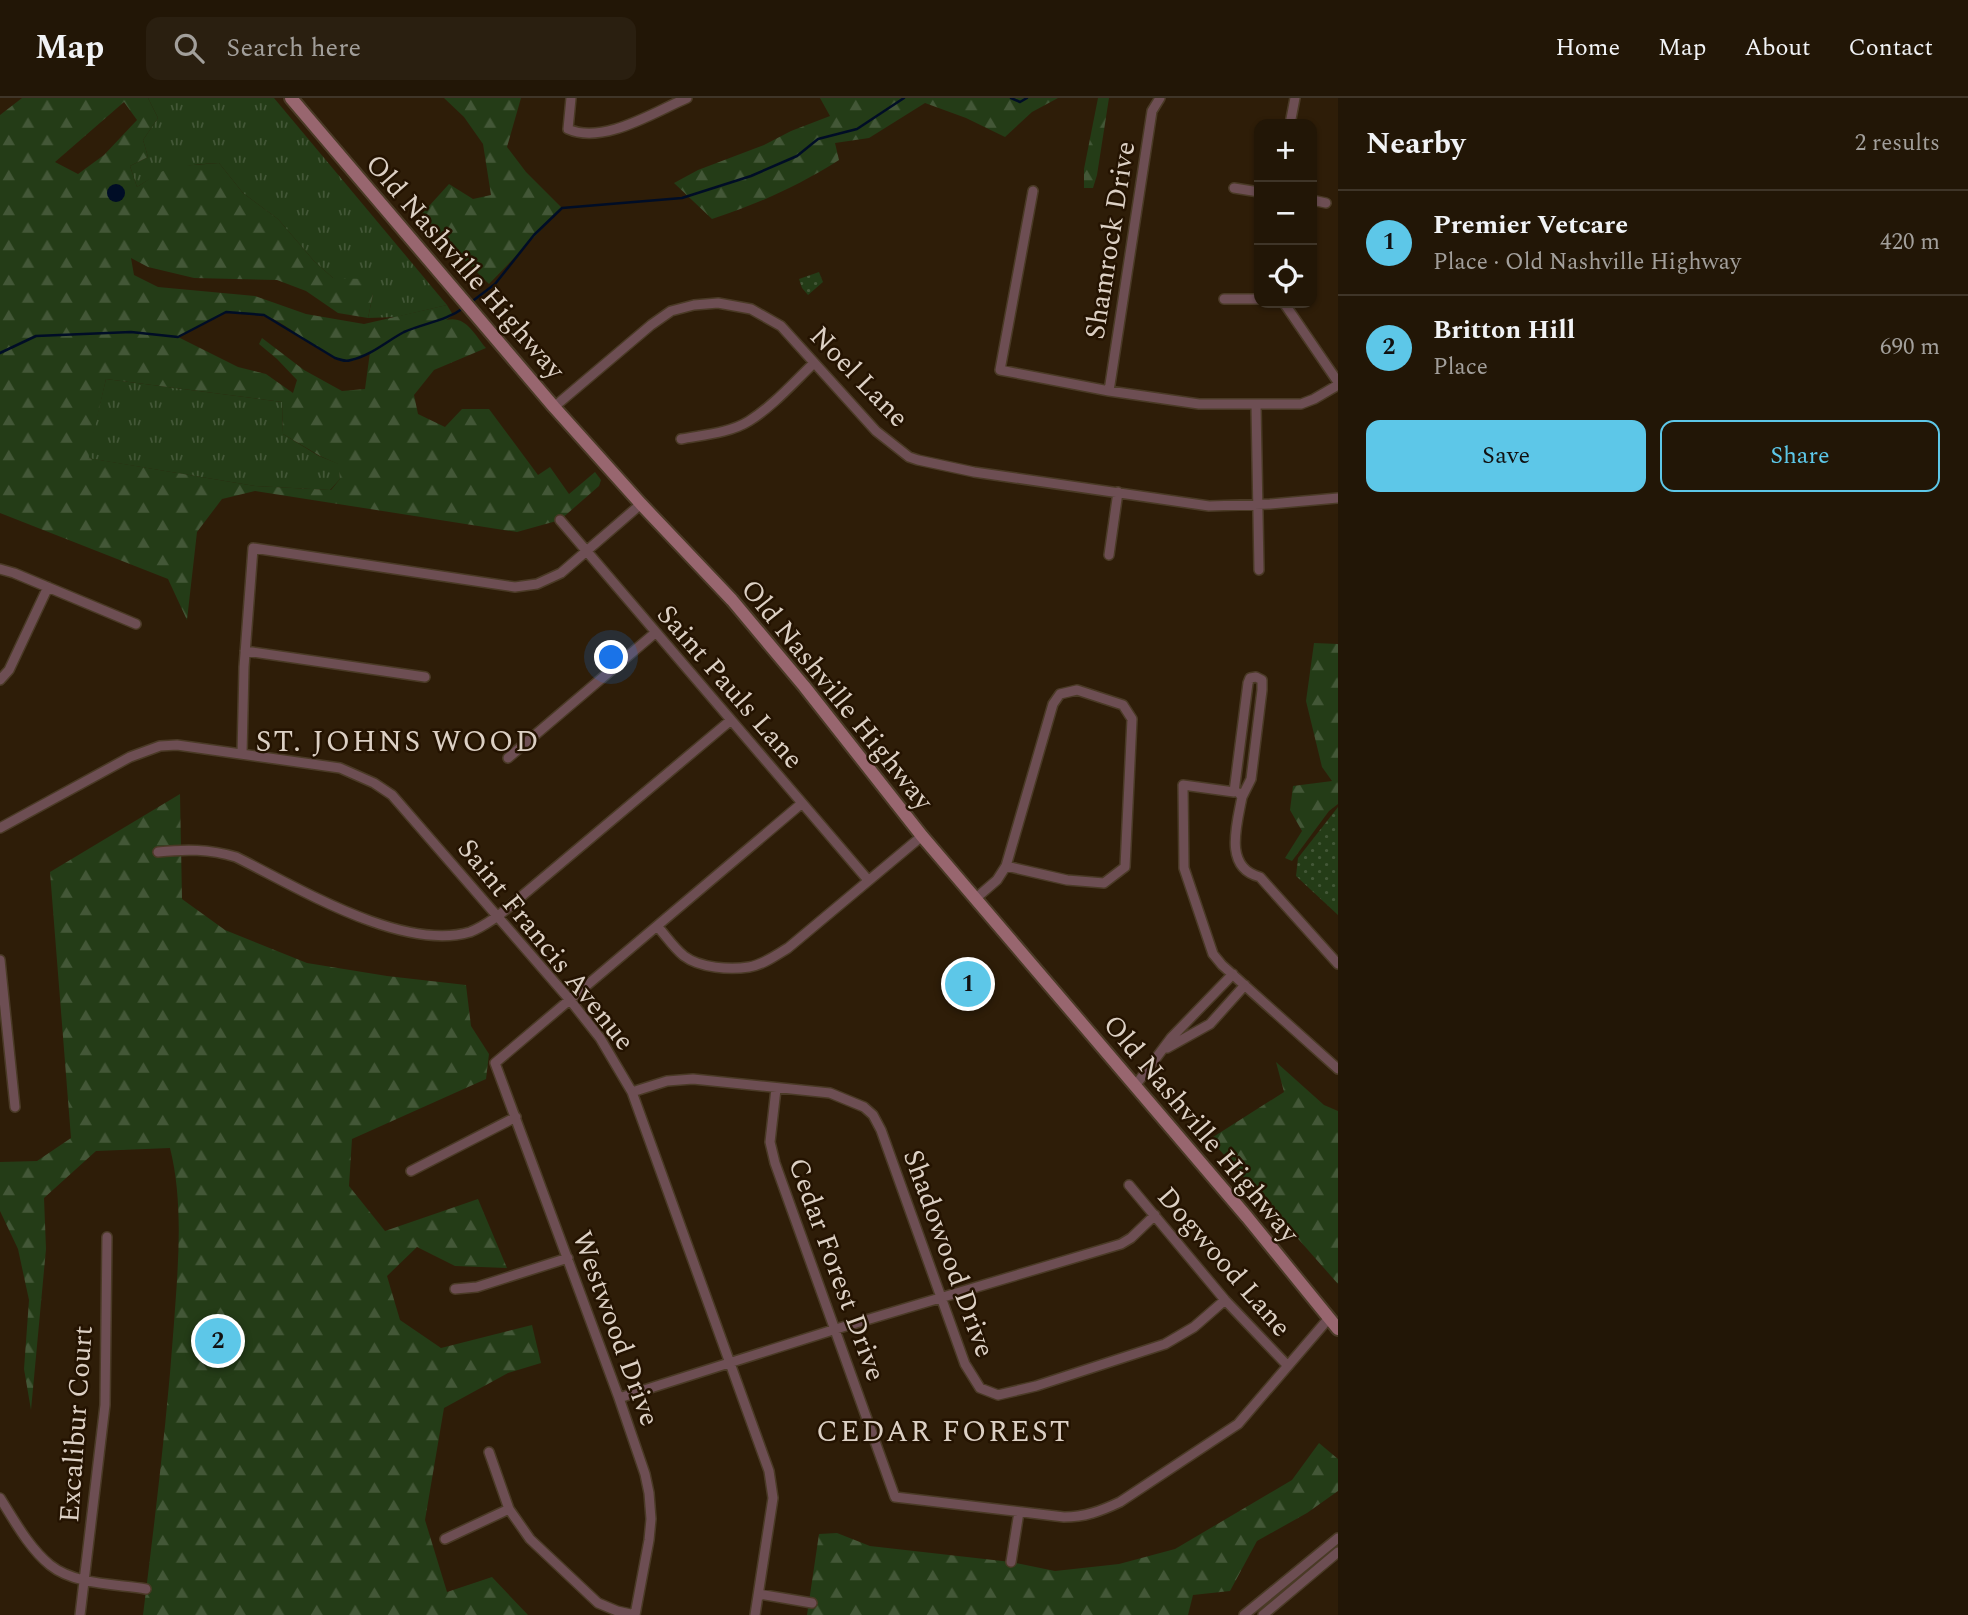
<!DOCTYPE html>
<html lang="en">
<head>
<meta charset="utf-8">
<style>
	:root { --surface:#221606; --page:#2a1f10; --text:#f1f3f6; --muted:#a29f9b; --line:#3f3528; --accent:#5dc7e8 }
	body { margin:0; font-family:Spectral,serif; background:var(--page); color:var(--text) }
	.controls { position:absolute; right:21px; top:21px; display:grid; overflow:hidden; border-radius:14px; box-shadow:0 2px 5px #0004 }
	.controls button { width:63px; height:63px; display:grid; place-items:center; padding:0; border:0; border-bottom:2px solid var(--line); background:var(--surface); color:var(--text); font:35px sans-serif }
	.you { position:absolute; left:612px; top:560px; width:24px; height:24px; margin:-18px; border:5px solid #fff; border-radius:50%; background:#1a73e8; box-shadow:0 0 0 10px #1a73e833 }
	.badge { display:grid; place-items:center; width:46px; height:46px; border-radius:50%; background:var(--accent); color:#111; font-size:23px; font-weight:700 }
	.pin { position:absolute; translate:-50% -50%; border:4px solid #fff; box-shadow:0 2px 7px #0006 }
	.list { margin:0; padding:0; list-style:none }
	h2 { display:flex; justify-content:space-between; align-items:center; height:91px; margin:0; padding:0 28px; font-size:30px }
	h2 small { font-size:23px; font-weight:400; color:var(--muted) }
	.list li { display:grid; grid-template-columns:46px 1fr auto; gap:21px; align-items:center; box-sizing:border-box; height:105px; padding:0 28px; border-top:2px solid var(--line) }
	.list b { display:block; font-size:26px; white-space:nowrap }
	.list p { margin:0; font-size:23px; white-space:nowrap; color:var(--muted) }
	.list em { font-size:23px; font-style:normal; color:var(--muted) }
	.actions { display:flex; gap:14px; padding:21px 28px }
	.actions a { flex:1; padding:16px 0; border:2px solid var(--accent); border-radius:14px; text-align:center; font-size:24px; color:var(--accent) }
	.actions .main { background:var(--accent); color:#111 }
	.icon { flex:none; width:38px; height:38px; fill:none; stroke:currentColor; stroke-width:2; stroke-linecap:round; stroke-linejoin:round }
	.map { position:relative; flex:none; width:1338px; height:1517px; overflow:hidden }
	header { display:flex; align-items:center; gap:42px; box-sizing:border-box; height:98px; padding:0 35px; background:var(--surface); border-bottom:2px solid var(--line) }
	header strong { font-size:33px }
	nav { display:flex; gap:38px; margin-inline-start:auto; font-size:24px }
	.search { width:490px; height:63px; background:var(--page); display:flex; align-items:center; gap:18px; box-sizing:border-box; padding:0 24px; border-radius:14px; color:var(--muted); font-size:26px }
	main { display:flex }
	aside { flex:1; background:var(--surface) }
	.map>svg:first-child { display:block }
	.grass { fill:url(#grass-tufts) }
	.forest { fill:url(#forest-firs); fill-rule:evenodd }
	.park { fill:url(#park-dots) }
	.water { fill:#000d26 }
	.lines { fill:none; stroke-linecap:round; stroke-linejoin:round }
	.stream { stroke:#000d26; stroke-width:2.5 }
	.minor-casing { stroke:#4a3a26; stroke-width:12 }
	.secondary-casing { stroke:#4a3a26; stroke-width:16 }
	.minor { stroke:#6d4e53; stroke-width:9 }
	.secondary { stroke:#98666f; stroke-width:12 }
	.labels { text-anchor:middle; stroke-width:5; stroke-linejoin:round; paint-order:stroke }
	.street-label { font-size:28px; fill:#dcd0c4; stroke:#241301 }
	.neighbourhood-label { font-size:30px; letter-spacing:2px; fill:#dcd0c4; stroke:#241301 }
</style>
</head>
<body>
<header>
<strong>Map</strong>
<div class="search"><svg class="icon" aria-label="search" viewBox="0 0 24 24"><circle cx="10" cy="10" r="6"/><path d="M15 15l6 6"/></svg>Search here</div>
<nav><a>Home</a><a>Map</a><a>About</a><a>Contact</a></nav>
</header>
<main>
<div class="map">
<svg width="1338" height="1517" viewBox="0 0 1338 1517">
	<defs>
		<pattern id="grass-tufts" width="24" height="20" patternUnits="userSpaceOnUse" patternTransform="scale(1.75)"><rect width="24" height="20" fill="#243c17"/><path d="M3 7l-1-3M5 7V3M7 7l1-3M15 17l-1-3M17 17v-4M19 17l1-3" fill="none" stroke="#435737"/></pattern>
		<pattern id="forest-firs" width="22" height="20" patternUnits="userSpaceOnUse" patternTransform="scale(1.75)"><rect width="22" height="20" fill="#243c17"/><path d="M5 1l3.5 6h-7zM16 11l3.5 6h-7z" fill="#435737"/></pattern>
		<pattern id="park-dots" width="8" height="8" patternUnits="userSpaceOnUse" patternTransform="scale(1.75)"><rect width="8" height="8" fill="#243c17"/><path d="M2 2h.1M6 6h.1" fill="none" stroke="#435737" stroke-width="1.8" stroke-linecap="round"/></pattern>
	</defs>
	<rect width="100%" height="100%" fill="#2e1d08"/>
	<!-- grass -->
	<path class="grass" d="M148,0H274L447,207L396,219L368,220L373,196L333,180L314,163L278,121L243,95L219,65C183,67 168,69 137,89L130,68L148,59L143,42L158,20Z
		M106,281L282,304L283,336L319,358L339,366L340,381L330,392L255,388L87,360Z"/>
	<!-- forest -->
	<path class="forest" d="M22,0H148L158,20L143,42L148,59L130,68L137,89L160,74L180,68L219,65L243,95L278,121L314,163L333,180L363,181L373,196L368,220L338,215L306,193L277,182L194,180L148,169L131,160L134,177L158,189L255,198L306,216L364,226L447,207L453,217L446,222C466,217 474,236 486,250L434,272L414,297L418,316L445,329L462,311H489L538,377L550,369L569,396L595,374L601,382L599,388L560,422L517,434L255,393L222,401L197,434L187,522L168,481L0,415V17ZM124,4L137,22L104,57L78,76L55,64ZM226,214C238,215 253,214 264,217C286,224 328,262 345,264C354,264 363,258 370,254L365,291L342,293L304,272L262,240L259,246L277,261L297,282L293,295L266,276L238,269L178,239ZM106,281L282,304L283,336L320,358L338,366L340,381L331,392L255,388L88,360Z
		M444,0H521L507,49L526,74L562,110L489,186L420,118L449,86L473,101L491,97L483,46L464,19Z
		M820,0H1058L1032,14L1005,39L966,20L925,5L869,40L835,45L839,62C796,89 760,105 712,121L674,85L698,72L764,47L791,33L830,18Z
		M1098,0H1109L1097,77L1093,90H1084V71Z
		M1314,545L1338,546V706L1329,713L1292,763L1285,760L1302,733L1290,712L1293,688L1332,683L1322,669L1306,603Z
		M180,696L182,801L225,832L307,865L387,878L466,887L471,928L489,956L486,981L352,1041L349,1088L385,1133L478,1101L507,1170L455,1168L417,1149L387,1178L400,1222L441,1250L532,1227L541,1265L508,1275L444,1310L425,1422L447,1494L492,1479L528,1517H143C155,1420 167,1323 174,1225C178,1168 184,1106 170,1050L96,1053L44,1100L46,1151L31,1312L24,1271L29,1202L18,1151L0,1113V1064L37,1063L71,1040L50,774Z
		M1276,964L1324,1007L1338,1013V1186L1210,1041L1284,994Z
		M1319,1345L1338,1361V1393L1307,1415L1257,1443L1230,1493L1193,1497L1188,1517H807L819,1436L837,1435L870,1448L1011,1464L1055,1473L1119,1466L1175,1451L1292,1382Z"/>
	<!-- park -->
	<path class="park" d="M819,174L823,184L808,197L802,190L799,181Z
		M1338,709V817L1296,778L1298,760Z"/>
	<!-- water -->
	<path class="water" d="M107 95a9 9 0 1 1 18 0a9 9 0 1 1-18 0Z"/>
	<g class="lines">
		<!-- stream -->
		<path class="stream" d="M1011,0L1020,4L1027,0
			M470,205L495,186L534,137L562,110L682,100L751,78L797,58L818,41L857,31L904,0
			M0,255L36,238L131,234L178,239L226,214L264,217L335,260C341,262 345,264 351,262C370,258 387,243 404,234C425,225 446,223 465,209"/>
		<!-- minor casing -->
		<g class="minor-casing">
			<path id="minor" d="M571,0L568,31C603,47 654,14 687,0
				M1290,26L1295,0
				M1234,90L1259,94
				M1033,93L1000,272L1109,293L1199,306H1301L1314,301L1338,287
				M1312,102L1326,105
				M1224,201H1259
				M1284,205L1338,284
				M1109,293L1152,13L1160,0
				M1256,307L1259,472
				M554,309L651,227L671,213L694,207L718,205L751,211L781,228L876,333L909,359L918,362L974,374L1209,408L1270,406L1338,400
				M681,341C702,337 730,335 749,323C773,308 793,285 814,265
				M560,422L868,782
				M1109,457L1118,394
				M0,471L14,475L136,526
				M245,553L425,579
				M0,582L9,572L48,489
				M242,656L244,569L253,450L515,489L537,486L561,475L641,406
				M508,660L655,535
				M1239,695L1242,699C1237,726 1223,770 1260,779L1338,866
				M1242,699L1251,681L1262,592V582L1256,579L1250,580L1248,585L1234,694L1183,687L1184,770L1213,856L1222,867L1338,971
				M0,730L130,659L160,648L177,647L340,670L374,685L392,697L570,902L600,940L632,994L769,1373L773,1400L755,1517
				M158,754C186,751 209,751 236,759C297,789 402,854 470,834C481,830 489,824 498,818L731,622
				M975,801L997,782L1006,768L1053,606L1060,596L1077,592L1123,607L1132,621L1125,769L1104,785L1067,782L1006,768
				M658,829C666,838 674,850 684,858C700,870 730,872 749,869C763,867 776,857 788,850L922,738
				M0,862L15,1009
				M1167,950L1210,926L1245,887
				M1135,988L1171,940L1233,876
				M776,991L770,1044L775,1065L895,1399L1064,1419C1085,1419 1101,1413 1120,1404L1238,1326L1329,1220
				M632,994L667,983L693,981L830,995L864,1009L873,1017L881,1032L965,1266L980,1290L998,1297L1036,1288L1165,1246L1194,1229L1225,1202
				M411,1073L516,1019
				M1129,1087L1225,1202L1288,1268
				M455,1191L477,1189L568,1160
				M619,1300L836,1231L1121,1146L1131,1140L1155,1117
				M489,1354L509,1411L530,1441L598,1505L617,1513L635,1517
				M0,1400C14,1422 29,1450 50,1467C75,1487 116,1486 146,1491
				M445,1441L509,1411
				M1011,1464L1019,1414
				M759,1496L812,1505
				M80,1517L105,1307L107,1139
				M635,1517L649,1442L651,1421L649,1395L645,1376L619,1300L495,965L801,706
				M1244,1517L1338,1440
				M1263,1517L1338,1454"/>
		</g>
		<!-- secondary casing -->
		<g class="secondary-casing">
			<path id="secondary" d="M291,0L554,309L641,406L732,502L804,588L922,738L1247,1119L1338,1231"/>
		</g>
		<!-- minor -->
		<use href="#minor" class="minor"/>
		<!-- secondary -->
		<use href="#secondary" class="secondary"/>
	</g>
	<g class="labels">
		<!-- street labels -->
		<g class="street-label">
			<text transform="translate(1109 142) rotate(-81)" y="10">Shamrock Drive</text>
			<text transform="translate(466 168) rotate(49)" y="10">Old Nashville Highway</text>
			<text transform="translate(860 278) rotate(46)" y="10">Noel Lane</text>
			<text transform="translate(731 588) rotate(49)" y="10">Saint Pauls Lane</text>
			<text transform="translate(838 596) rotate(51)" y="10">Old Nashville Highway</text>
			<text transform="translate(547 846) rotate(51)" y="10">Saint Francis Avenue</text>
			<text transform="translate(1202 1030) rotate(50)" y="10">Old Nashville Highway</text>
			<text transform="translate(950 1155) rotate(70)" y="10">Shadowood Drive</text>
			<text transform="translate(1225 1163) rotate(49)" y="10">Dogwood Lane</text>
			<text transform="translate(838 1171) rotate(70)" y="10">Cedar Forest Drive</text>
			<text transform="translate(617 1230) rotate(70)" y="10">Westwood Drive</text>
			<text transform="translate(75 1326) rotate(-86)" y="10">Excalibur Court</text>
		</g>
		<!-- neighbourhood labels -->
		<g class="neighbourhood-label">
			<text x="398" y="653">ST. JOHNS WOOD</text>
			<text x="944" y="1343">CEDAR FOREST</text>
		</g>
	</g>
</svg>
<div class="controls">
<button>+</button>
<button>−</button>
<button><svg class="icon" aria-label="locate" viewBox="0 0 24 24"><circle cx="12" cy="12" r="6"/><path d="M12 2v4M12 18v4M2 12h4M18 12h4"/></svg></button>
</div>
<div class="you"></div>
<div class="pin badge" style="left:968px;top:886px">1</div>
<div class="pin badge" style="left:218px;top:1243px">2</div>
</div>
<aside>
<h2>Nearby<small>2 results</small></h2>
<ul class="list">
<li><span class="badge">1</span><div><b>Premier Vetcare</b><p>Place · Old Nashville Highway</p></div><em>420 m</em></li>
<li><span class="badge">2</span><div><b>Britton Hill</b><p>Place</p></div><em>690 m</em></li>
</ul>
<div class="actions"><a class="main">Save</a><a>Share</a></div>
</aside>
</main>
</body>
</html>
